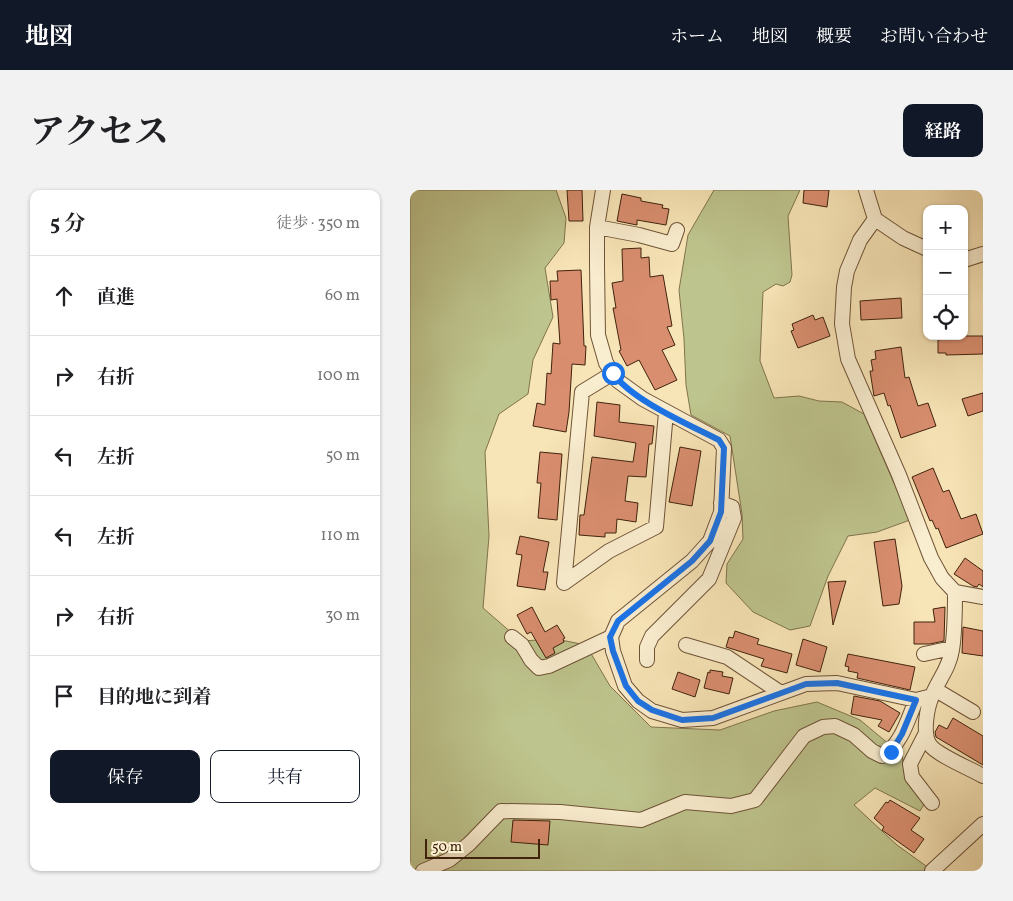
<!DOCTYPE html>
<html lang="ja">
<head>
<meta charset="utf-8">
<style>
	:root { --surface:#fff; --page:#f2f2f2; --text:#202124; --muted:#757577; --line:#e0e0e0; --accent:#111827 }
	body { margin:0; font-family:Vollkorn,"Noto Serif JP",serif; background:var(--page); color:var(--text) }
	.controls { position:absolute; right:15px; top:15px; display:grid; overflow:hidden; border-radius:10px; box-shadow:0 1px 4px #0004 }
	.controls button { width:45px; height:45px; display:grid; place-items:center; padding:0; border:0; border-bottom:1px solid var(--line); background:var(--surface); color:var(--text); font:25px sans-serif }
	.scale { position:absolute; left:15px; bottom:12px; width:115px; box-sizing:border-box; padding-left:5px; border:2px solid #41220c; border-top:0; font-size:14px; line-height:18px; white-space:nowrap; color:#41220c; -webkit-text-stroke:4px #faeed0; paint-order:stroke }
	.stop { position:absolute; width:15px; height:15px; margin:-11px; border:4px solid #1a73e8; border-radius:50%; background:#fff }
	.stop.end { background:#1a73e8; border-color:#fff; box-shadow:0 1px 5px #0008 }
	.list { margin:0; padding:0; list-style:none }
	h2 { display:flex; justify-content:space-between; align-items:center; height:65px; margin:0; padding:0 20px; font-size:21px }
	h2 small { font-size:16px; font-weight:400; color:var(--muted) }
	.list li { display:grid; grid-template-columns:32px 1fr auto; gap:15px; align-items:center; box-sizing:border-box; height:80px; padding:0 20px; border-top:1px solid var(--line) }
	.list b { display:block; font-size:19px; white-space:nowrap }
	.list em { font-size:16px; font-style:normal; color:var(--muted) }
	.actions { display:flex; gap:10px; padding:15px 20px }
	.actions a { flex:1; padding:11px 0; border:1px solid var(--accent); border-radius:10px; text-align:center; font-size:18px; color:var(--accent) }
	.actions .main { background:var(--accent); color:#fff }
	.icon { flex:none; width:28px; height:28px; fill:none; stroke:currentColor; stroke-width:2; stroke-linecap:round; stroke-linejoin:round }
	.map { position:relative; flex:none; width:573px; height:681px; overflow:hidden; border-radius:10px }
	header { display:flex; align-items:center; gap:30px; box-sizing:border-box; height:70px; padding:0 25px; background:var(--accent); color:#fff }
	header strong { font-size:24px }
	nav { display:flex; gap:28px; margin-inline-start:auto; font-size:18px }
	.intro { display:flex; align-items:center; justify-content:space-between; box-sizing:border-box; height:120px; padding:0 30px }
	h1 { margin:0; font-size:35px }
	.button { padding:12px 22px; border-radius:10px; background:var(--accent); color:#fff; font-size:18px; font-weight:700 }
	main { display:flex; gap:30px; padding:0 30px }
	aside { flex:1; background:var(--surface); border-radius:10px; box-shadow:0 1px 4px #0004 }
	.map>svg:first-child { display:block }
	.green { fill:#bec48d; stroke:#80734c }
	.building { fill:#d98e6f; stroke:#41220c }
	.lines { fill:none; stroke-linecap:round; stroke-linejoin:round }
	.street-casing { stroke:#6f5337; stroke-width:16 }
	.street { stroke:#faeed0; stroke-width:14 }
	.route { stroke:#1a73e8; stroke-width:6 }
</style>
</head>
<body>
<header>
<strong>地図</strong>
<nav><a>ホーム</a><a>地図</a><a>概要</a><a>お問い合わせ</a></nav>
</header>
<div class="intro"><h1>アクセス</h1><a class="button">経路</a></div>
<main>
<aside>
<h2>5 分<small>徒歩 · 350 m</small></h2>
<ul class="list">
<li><svg class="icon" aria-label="ahead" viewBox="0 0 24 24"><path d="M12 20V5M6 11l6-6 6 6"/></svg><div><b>直進</b></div><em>60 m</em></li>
<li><svg class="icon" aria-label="right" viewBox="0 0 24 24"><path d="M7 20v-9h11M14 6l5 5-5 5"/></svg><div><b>右折</b></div><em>100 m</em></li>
<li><svg class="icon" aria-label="left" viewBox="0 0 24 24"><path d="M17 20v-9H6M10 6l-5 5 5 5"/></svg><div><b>左折</b></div><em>50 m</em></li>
<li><svg class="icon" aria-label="left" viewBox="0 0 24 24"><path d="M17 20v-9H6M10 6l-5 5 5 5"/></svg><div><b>左折</b></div><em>110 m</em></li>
<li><svg class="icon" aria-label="right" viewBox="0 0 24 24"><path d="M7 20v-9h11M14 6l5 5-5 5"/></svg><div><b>右折</b></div><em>30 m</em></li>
<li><svg class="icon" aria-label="arrive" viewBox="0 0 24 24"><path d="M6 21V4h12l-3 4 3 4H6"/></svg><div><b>目的地に到着</b></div></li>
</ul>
<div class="actions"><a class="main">保存</a><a>共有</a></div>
</aside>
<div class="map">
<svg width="573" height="681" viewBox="0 0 573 681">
	<rect width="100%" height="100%" fill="#f8e5b7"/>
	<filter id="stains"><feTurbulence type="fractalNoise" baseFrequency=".004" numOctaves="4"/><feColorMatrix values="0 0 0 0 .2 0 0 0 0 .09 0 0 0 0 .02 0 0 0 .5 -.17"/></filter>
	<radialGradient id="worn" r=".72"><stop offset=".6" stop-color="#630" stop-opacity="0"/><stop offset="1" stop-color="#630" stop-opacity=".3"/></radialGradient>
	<!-- green -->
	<path class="green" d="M0,0H146L156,28L154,53L135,78L143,127L123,170L118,204L89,224L75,262L79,346L73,418L111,451L146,449L176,455L200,496L241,537L310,540L364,521L407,512L450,530L492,565L496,589L518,608L510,621L465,598L444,615L487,655L523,681H0Z
		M304,0H390L378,26L382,85L380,92L373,96L366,94L353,102L350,171L364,208L389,206L409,211L432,212L454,224L500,330L467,342L438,346L418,386L400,436L380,440L343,422L316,393L317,374L333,349L332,324L320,246L281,225L276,195L274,149L269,100L278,45Z"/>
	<!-- building -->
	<path class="building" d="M157,0H172L173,31H159Z
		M394,0H419L417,17L393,13Z
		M212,4L231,8V11L253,15L252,18L259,19L256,35L227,30V35L207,31Z
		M231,58V68L239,67L240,87L253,85L262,136L257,137L265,155L252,160L267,190L245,200L229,170L217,176L209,161L211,160L203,118H206L202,93L213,91L212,59Z
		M171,80L174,156H176L175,175L162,174L159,222L156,242L123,236L127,213L135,215L137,183L141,184L143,153L150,154L147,109L141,110L140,91H148L147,81Z
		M491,108L492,128L451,130L450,111Z
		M403,125L405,130L413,127L420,146L388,158L381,141L384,140L382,134Z
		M538,146H573V164L536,165V163H528V150L535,149V147Z
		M491,157L495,188L499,187L508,216L518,213L526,236L491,248L480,215L478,216L474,203L464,206L460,181H463L461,170L466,169L465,161Z
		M573,203V221L558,226L552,209Z
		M187,212L210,215L209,232L244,236L242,254H239L236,287L218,286L215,311L228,313L226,332L207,329L206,343H195V347L169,345L170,325H174L182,267L223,272L226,253L184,246Z
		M270,257L291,261L282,316L259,312Z
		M130,262L152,264L147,330L128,328L131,293H127Z
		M523,278L533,302L539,300L551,329L566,324L573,344L536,358L528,338L526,339L522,330L520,331L502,287Z
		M110,346L139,352L133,382H138L135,400L107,396L112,365L106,364Z
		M485,349L492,396L489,414L473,416L464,352Z
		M555,368L573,381V397L569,394L567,397L563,396L544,384Z
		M436,391L423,435L418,392Z
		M122,417L135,442L147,435L155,448L153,449L154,452L143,458L145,463L136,468L121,442L117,444L107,425Z
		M535,417L534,451L520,454H504V432H525L523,419Z
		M553,437L573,441V466L552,463Z
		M325,441L349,449L347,454L382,464L377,483L351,476L354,469L316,457L319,447L323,448Z
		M393,449L417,457L410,482L386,475Z
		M438,464L505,477L500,500L447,488L448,483L438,481L439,477L435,476Z
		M300,480L313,482L312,486L323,488L319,504L294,498L298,482L300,483Z
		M268,482L290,490L285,507L262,499Z
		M444,506L470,511L490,523L479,542L468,536L472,530L441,524Z
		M543,528L573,546V575L526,547L525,542L529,535L537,539Z
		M480,610L510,628L501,640L514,649L504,663L472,640L474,637L464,628L476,612L478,613Z
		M103,630L140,631L138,655L101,652Z"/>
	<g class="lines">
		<!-- street casing -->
		<g class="street-casing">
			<path id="street" d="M193,0L187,37V76L188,145L196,173L208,191L233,209L309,250L314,258L311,322L300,351L282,371L208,431L201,447L203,461L215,496L228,511L242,521L272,530L303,528L396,494L427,493L506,510L522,506
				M456,0L465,29L493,48L517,59
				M465,29L450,50L437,81L434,97L432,134L438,169L489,285L521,368L532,388L545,402L573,407
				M187,37L229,45L262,54L267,40
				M554,70L573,64
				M203,183L172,202L154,393L199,361L246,337L256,222
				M545,402C545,422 545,441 542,460C539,479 528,490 522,506C517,518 512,544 520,555C527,565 561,579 573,586
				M102,447L112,455L121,470L129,478L139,476L201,447
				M276,455L317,467L371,503
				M514,464L542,458
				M237,470V457L242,446L299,389L324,328L322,317L311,313
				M526,500L563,522
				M516,543L500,574L502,587L522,613
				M13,681L39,670L59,654L91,621L150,622L231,630L275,612L321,616L345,610L394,546L413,537L425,536L444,545L462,561L472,566C491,556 498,529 506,510
				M522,681L573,634"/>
		</g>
		<!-- street -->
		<use href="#street" class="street"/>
	</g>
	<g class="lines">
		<!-- route -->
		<path class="route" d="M203,183C221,210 280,235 309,250L314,258L311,322L300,351L282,371L208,431L200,447L203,461L216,496L228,511L242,520L272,530L303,528L396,494L427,493L506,510L492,544L481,562"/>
	</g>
	<rect width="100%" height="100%" filter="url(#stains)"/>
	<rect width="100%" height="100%" fill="url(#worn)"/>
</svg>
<div class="controls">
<button>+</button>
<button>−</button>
<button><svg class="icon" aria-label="locate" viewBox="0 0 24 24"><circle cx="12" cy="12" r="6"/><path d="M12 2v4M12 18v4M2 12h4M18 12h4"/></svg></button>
</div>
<div class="scale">50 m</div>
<div class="stop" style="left:203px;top:183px"></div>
<div class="stop end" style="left:481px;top:562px"></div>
</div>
</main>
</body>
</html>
